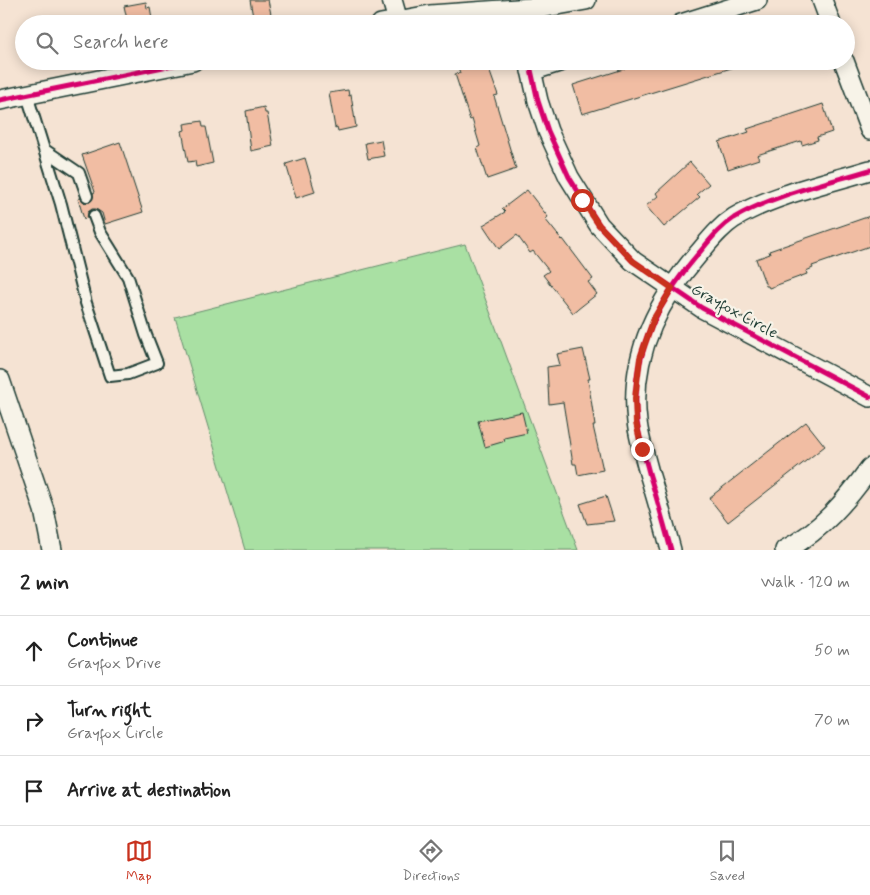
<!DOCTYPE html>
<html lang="en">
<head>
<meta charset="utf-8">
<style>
	:root { --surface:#fff; --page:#f2f2f2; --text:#222; --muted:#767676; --line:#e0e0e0; --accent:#c8321e }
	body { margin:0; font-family:Mynerve,sans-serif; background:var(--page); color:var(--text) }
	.stop { position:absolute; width:15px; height:15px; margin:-11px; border:4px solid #c8321e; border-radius:50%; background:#fff }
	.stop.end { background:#c8321e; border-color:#fff; box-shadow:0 1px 5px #0008 }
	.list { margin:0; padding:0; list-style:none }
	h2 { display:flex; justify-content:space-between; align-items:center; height:65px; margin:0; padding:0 20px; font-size:21px }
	h2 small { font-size:16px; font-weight:400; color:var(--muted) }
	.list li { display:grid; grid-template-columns:32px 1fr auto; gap:15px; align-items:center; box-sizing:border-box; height:70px; padding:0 20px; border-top:1px solid var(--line) }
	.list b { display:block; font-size:19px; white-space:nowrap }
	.list p { margin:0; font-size:16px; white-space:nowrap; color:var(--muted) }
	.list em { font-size:16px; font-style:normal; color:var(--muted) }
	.icon { flex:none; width:28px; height:28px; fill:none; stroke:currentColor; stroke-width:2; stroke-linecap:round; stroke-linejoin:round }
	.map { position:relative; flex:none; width:870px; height:550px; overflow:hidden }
	.search { position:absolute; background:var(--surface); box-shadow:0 2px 12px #0003; left:15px; right:15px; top:15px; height:55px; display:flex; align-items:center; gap:12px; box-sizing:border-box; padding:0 18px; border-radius:28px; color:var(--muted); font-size:19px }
	.sheet { height:275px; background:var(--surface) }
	nav { display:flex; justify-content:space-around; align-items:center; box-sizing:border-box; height:70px; border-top:1px solid var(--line); background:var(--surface); font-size:14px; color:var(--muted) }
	nav a { display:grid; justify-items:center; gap:2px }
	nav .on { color:var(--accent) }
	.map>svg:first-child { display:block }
	.green { fill:#a9e0a3; stroke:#648e6c }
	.building { fill:#f1bda3; stroke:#1f3d34 }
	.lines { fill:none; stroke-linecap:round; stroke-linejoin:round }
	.service-casing { stroke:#1f3d34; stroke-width:14 }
	.minor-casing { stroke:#1f3d34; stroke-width:22 }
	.service { stroke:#f7f3e8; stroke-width:10 }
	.minor { stroke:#f7f3e8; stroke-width:19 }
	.cycleway-casing { stroke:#f7f3e8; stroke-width:8 }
	.cycleway { stroke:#d6006c; stroke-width:5 }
	.route { stroke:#c8321e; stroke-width:6 }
	.labels { text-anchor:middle; stroke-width:4.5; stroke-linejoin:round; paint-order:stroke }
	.street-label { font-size:16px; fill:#1f3d34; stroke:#f7f3e8 }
</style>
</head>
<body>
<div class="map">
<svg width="870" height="550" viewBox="0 0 870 550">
	<rect width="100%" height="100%" fill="#f5e3d3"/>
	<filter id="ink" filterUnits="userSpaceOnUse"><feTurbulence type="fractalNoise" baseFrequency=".02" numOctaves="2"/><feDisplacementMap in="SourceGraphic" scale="10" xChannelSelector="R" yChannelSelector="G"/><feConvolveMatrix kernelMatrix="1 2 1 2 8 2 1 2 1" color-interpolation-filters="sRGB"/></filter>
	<g filter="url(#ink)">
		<!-- green -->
		<path class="green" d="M465,244L578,550H245L175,317Z"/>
		<!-- building -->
		<path class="building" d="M250,0H268L272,19L254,23Z
			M146,2L147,8L150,7L153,24H128L124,6Z
			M456,61H486L498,95L494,96L516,169L487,179L477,148L480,146L472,119L470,120L455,74L460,73Z
			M649,61H740L741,65L582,114L573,85Z
			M348,90L349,96L351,95L356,127L338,131L337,127L335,128L329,93Z
			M823,104L832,132L817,137L818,140L802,145L801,141L757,155L759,159L728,169L719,142L749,132L747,129Z
			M264,107L265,113H267L273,146L251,151L246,111Z
			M202,121L203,127H206L213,163L196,167L195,161L188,162L182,131L185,130L184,124Z
			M381,140L384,156L368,159L365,143Z
			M120,142L143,212L105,224L102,213L96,209H92L88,212L87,218L84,219L78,199L80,198L85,203L90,202L92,200L93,193L95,192L82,155Z
			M305,158L315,192L296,198L286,164Z
			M690,162L709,184L697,194L700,197L664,227L646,206L658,196L656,193Z
			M527,190L548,217L545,219L562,240L563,239L593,279L588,282L597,294L573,313L543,275L549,271L533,251L530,253L517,235L499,249L483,225L505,212L502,209Z
			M870,216V246L812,266L813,268L806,271L807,274L769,288L768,286H766L756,259L770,254L769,251Z
			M583,349L590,379H588L595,426H593L603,470L578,475L576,464H573L563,402L549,404L547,367L560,365L557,354Z
			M522,412L527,433L504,438L505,441L502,442L485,447L478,421Z
			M806,422L825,446L728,522L709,498Z
			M606,496L614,521L587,524L580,504Z"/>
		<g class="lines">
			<!-- service casing -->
			<g class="service-casing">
				<path id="service" d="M27,95L61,204L86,303L110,376L128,374L157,363L146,335L128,277L100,232L94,216
					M45,150L79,173L87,196"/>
			</g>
			<!-- minor casing -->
			<g class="minor-casing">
				<path id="minor" d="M392,0L398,21
					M822,0L831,24
					M381,24L430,15L546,7L586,0
					M681,24L757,0
					M529,61L538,101L548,131L569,177L599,225L633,261L702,308L870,397
					M844,61L870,130
					M531,71L562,61
					M0,100L193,61
					M0,380L44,510L52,550
					M671,550C664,524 657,499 649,473C645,457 639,439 637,422C629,357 658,300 699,253C710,240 720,227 734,218C772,195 827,183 870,170
					M785,550C821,531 847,500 870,468"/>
			</g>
			<!-- service -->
			<use href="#service" class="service"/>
			<!-- minor -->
			<use href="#minor" class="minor"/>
			<!-- cycleway casing -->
			<g class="cycleway-casing">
				<path id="cycleway" d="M529,61L538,101L548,131L569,177L599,225L633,261L702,308L870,397
					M0,100L193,61
					M671,550C664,524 657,499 649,473C645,457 639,439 637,422C629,357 658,300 699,253C710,240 720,227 734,218C772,195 827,183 870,170"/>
			</g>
			<!-- cycleway -->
			<use href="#cycleway" class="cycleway"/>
		</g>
	</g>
	<g class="lines" filter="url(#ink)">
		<!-- route -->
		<path class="route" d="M582,200L599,225L633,261L672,288L654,318L640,358L635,398L636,423L642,449"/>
	</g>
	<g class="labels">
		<!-- street labels -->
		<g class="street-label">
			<text transform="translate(735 310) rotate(29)" y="6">Grayfox Circle</text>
		</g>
	</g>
</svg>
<div class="stop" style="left:582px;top:200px"></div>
<div class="stop end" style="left:642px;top:449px"></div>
<div class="search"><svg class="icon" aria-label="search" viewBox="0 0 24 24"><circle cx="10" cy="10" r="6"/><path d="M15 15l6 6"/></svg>Search here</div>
</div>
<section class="sheet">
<h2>2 min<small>Walk · 120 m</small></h2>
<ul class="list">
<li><svg class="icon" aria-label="ahead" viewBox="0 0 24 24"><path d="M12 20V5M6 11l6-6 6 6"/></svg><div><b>Continue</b><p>Grayfox Drive</p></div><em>50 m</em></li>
<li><svg class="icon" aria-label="right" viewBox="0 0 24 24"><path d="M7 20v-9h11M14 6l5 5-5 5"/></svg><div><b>Turn right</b><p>Grayfox Circle</p></div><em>70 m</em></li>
<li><svg class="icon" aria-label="arrive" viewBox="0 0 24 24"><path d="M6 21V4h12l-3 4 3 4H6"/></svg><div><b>Arrive at destination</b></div></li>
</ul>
</section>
<nav>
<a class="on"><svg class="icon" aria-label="map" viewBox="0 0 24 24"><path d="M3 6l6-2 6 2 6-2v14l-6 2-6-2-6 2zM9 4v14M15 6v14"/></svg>Map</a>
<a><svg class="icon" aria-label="directions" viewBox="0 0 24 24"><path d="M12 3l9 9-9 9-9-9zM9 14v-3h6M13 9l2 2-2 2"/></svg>Directions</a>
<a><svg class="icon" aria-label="saved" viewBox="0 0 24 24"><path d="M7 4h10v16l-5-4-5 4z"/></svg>Saved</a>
</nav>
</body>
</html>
